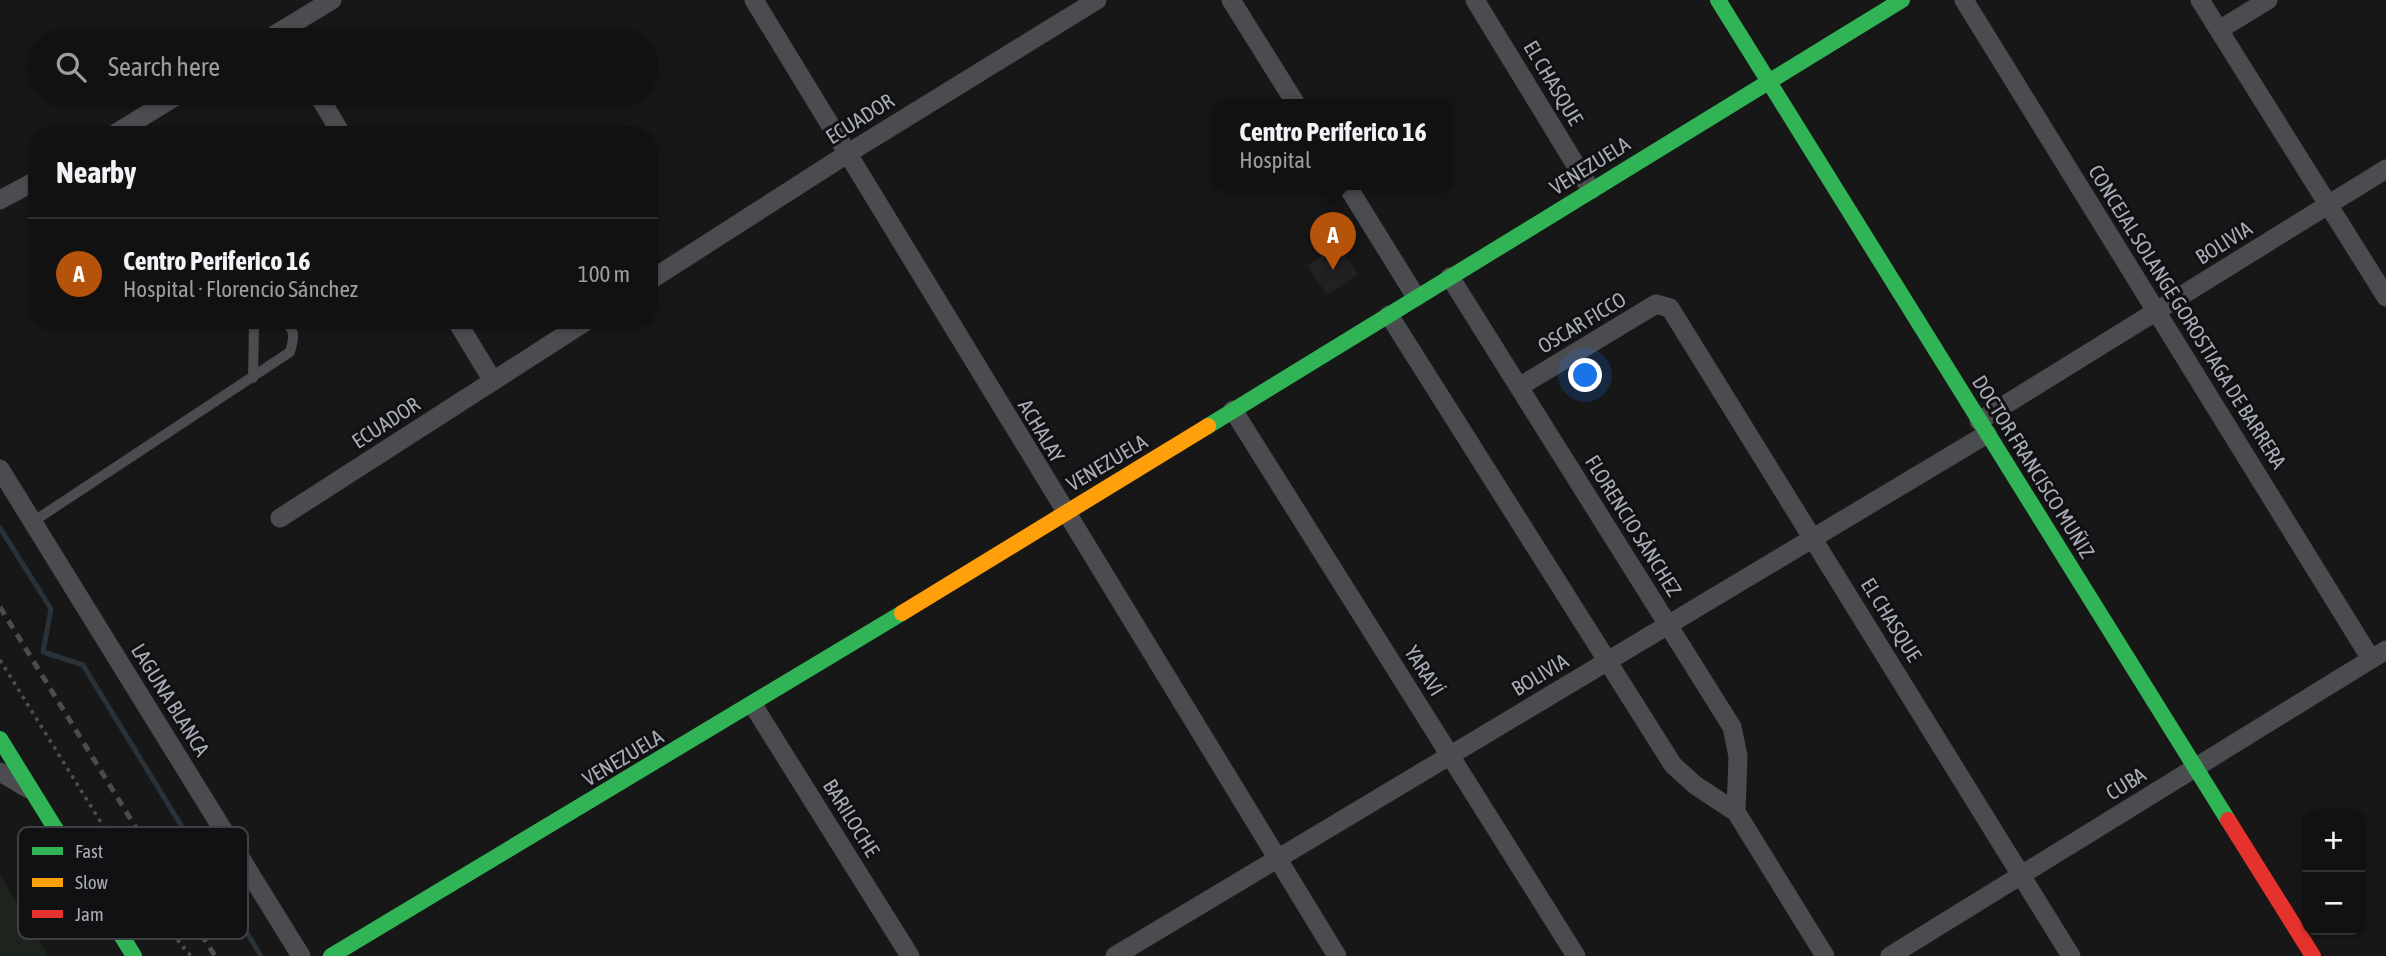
<!DOCTYPE html>
<html lang="en">
<head>
<meta charset="utf-8">
<style>
	:root { --surface:#111; --page:#1e1f1f; --text:#f1f3f6; --muted:#9c9d9f; --line:#303131; --accent:#b45309 }
	body { margin:0; font-family:"Asap Condensed",sans-serif; background:var(--page); color:var(--text) }
	.controls { position:absolute; right:21px; bottom:21px; display:grid; overflow:hidden; border-radius:14px; box-shadow:0 2px 5px #0004 }
	.controls button { width:63px; height:63px; display:grid; place-items:center; padding:0; border:0; border-bottom:2px solid var(--line); background:var(--surface); color:var(--text); font:35px sans-serif }
	.you { position:absolute; left:1586px; top:376px; width:24px; height:24px; margin:-18px; border:5px solid #fff; border-radius:50%; background:#1a73e8; box-shadow:0 0 0 10px #1a73e833 }
	.badge { display:grid; place-items:center; width:46px; height:46px; border-radius:50%; background:var(--accent); color:#fff; font-size:23px; font-weight:700 }
	.pin { position:absolute; translate:-50% -58px; filter:drop-shadow(0 2px 4px #0008) }
	.pin::after { content:''; position:absolute; top:37px; width:24px; height:21px; background:inherit; clip-path:polygon(0 0,100% 0,50% 100%) }
	.popup { position:absolute; left:1212px; top:99px; width:242px; height:91px; box-sizing:border-box; display:grid; place-content:center; border-radius:14px; background:var(--surface); filter:drop-shadow(0 2px 5px #0005); font-size:23px; white-space:nowrap; color:var(--muted) }
	.popup b { font-size:26px; color:var(--text) }
	.popup::after { content:''; position:absolute; left:50%; top:100%; margin-left:-14px; border:14px solid transparent; border-top-color:var(--surface) }
	.list { margin:0; padding:0; list-style:none }
	h2 { display:flex; justify-content:space-between; align-items:center; height:91px; margin:0; padding:0 28px; font-size:30px }
	h2 small { font-size:23px; font-weight:400; color:var(--muted) }
	.list li { display:grid; grid-template-columns:46px 1fr auto; gap:21px; align-items:center; box-sizing:border-box; height:112px; padding:0 28px; border-top:2px solid var(--line) }
	.list b { display:block; font-size:26px; white-space:nowrap }
	.list p { margin:0; font-size:23px; white-space:nowrap; color:var(--muted) }
	.list em { font-size:23px; font-style:normal; color:var(--muted) }
	.icon { flex:none; width:38px; height:38px; fill:none; stroke:currentColor; stroke-width:2; stroke-linecap:round; stroke-linejoin:round }
	.map { position:relative; flex:none; width:2386px; height:956px; overflow:hidden }
	.search { position:absolute; background:var(--surface); box-shadow:0 2px 5px #0004; left:28px; top:28px; width:630px; height:77px; display:flex; align-items:center; gap:18px; box-sizing:border-box; padding:0 24px; border-radius:38px; color:var(--muted); font-size:26px }
	.panel { position:absolute; background:var(--surface); box-shadow:0 2px 5px #0004; left:28px; top:126px; width:630px; height:203px; border-radius:28px }
	.map>svg:first-child { display:block }
	.built { fill:#212123 }
	.green { fill:#1d241e }
	.lines { fill:none; stroke-linecap:round; stroke-linejoin:round }
	.stream { stroke:#2a3239; stroke-width:5 }
	.path { stroke:#4d4e52; stroke-width:3.5; stroke-dasharray:3.5 5; stroke-linecap:butt }
	.lane { stroke:#4b4c50; stroke-width:10 }
	.street { stroke:#4b4c50; stroke-width:19 }
	.fast { stroke:#30b455; stroke-width:16 }
	.slow { stroke:#ff9f0a; stroke-width:16 }
	.jam { stroke:#e5322d; stroke-width:16 }
	.rail { stroke:#4b4c4f; stroke-width:5; stroke-dasharray:9 7; stroke-linecap:butt }
	.labels { text-anchor:middle; stroke-width:6; stroke-linejoin:round; paint-order:stroke }
	.street-label { font-size:21px; fill:#a8adb8; stroke:#111113 }
	.key { fill:#111113; stroke:#3e4045; stroke-width:2 }
	.key-label { font-size:19px; fill:#a8adb8 }
</style>
</head>
<body>
<div class="map">
<svg width="2386" height="956" viewBox="0 0 2386 956">
	<rect width="100%" height="100%" fill="#171717"/>
	<!-- built -->
	<path class="built" d="M1338,245L1358,274L1327,295L1307,266Z"/>
	<!-- green -->
	<path class="green" d="M0,875L48,956H0Z"/>
	<g class="lines">
		<!-- stream -->
		<path class="stream" d="M0,528L51,609L43,652L83,665L261,956"/>
		<!-- path -->
		<path class="path" d="M0,660L164,924L191,956"/>
		<!-- lane -->
		<path class="lane" d="M253,378L254,325L257,320
			M34,521L290,352C294,338 296,331 284,320"/>
		<!-- street -->
		<path class="street" d="M754,0L1337,956
			M1231,0L1296,104
			M1475,0L1591,190
			M1964,0L2371,659
			M2200,0L2386,297
			M2219,30L2268,0
			M266,40L332,0
			M317,93L342,135
			M113,135L181,93
			M1346,184L1416,297
			M0,200L37,180
			M1450,277L1732,727L1738,756L1736,812
			M649,281L847,154L1097,0
			M1389,315L1673,765L1695,785L1736,812L1825,956
			M456,320L493,381
			M1519,387L1656,304L1670,308L2071,956
			M1233,410L1576,956
			M1979,421L2386,169
			M0,469L301,956
			M280,518L588,320
			M753,705L910,956
			M0,772L29,789
			M1115,956L1987,434
			M1890,956L2386,650"/>
		<!-- fast -->
		<path class="fast" d="M1718,0L2228,820
			M1208,426L1902,0
			M0,739L134,956
			M331,956L902,613"/>
		<!-- slow -->
		<path class="slow" d="M902,613L1208,426"/>
		<!-- jam -->
		<path class="jam" d="M2228,820L2313,956"/>
		<!-- rail -->
		<path class="rail" d="M0,607L215,956"/>
	</g>
	<g class="labels">
		<!-- street labels -->
		<g class="street-label">
			<text transform="translate(1553 83) rotate(59)" y="7">EL CHASQUE</text>
			<text transform="translate(860 119) rotate(-32)" y="7">ECUADOR</text>
			<text transform="translate(1590 166) rotate(-32)" y="7">VENEZUELA</text>
			<text transform="translate(2224 243) rotate(-32)" y="7">BOLIVIA</text>
			<text transform="translate(2187 317) rotate(58)" y="7">CONCEJAL SOLANGE GOROSTIAGA DE BARRERA</text>
			<text transform="translate(1582 323) rotate(-31)" y="7">OSCAR FICCO</text>
			<text transform="translate(386 423) rotate(-33)" y="7">ECUADOR</text>
			<text transform="translate(1041 431) rotate(59)" y="7">ACHALAY</text>
			<text transform="translate(1107 463) rotate(-31)" y="7">VENEZUELA</text>
			<text transform="translate(2033 467) rotate(58)" y="7">DOCTOR FRANCISCO MUÑIZ</text>
			<text transform="translate(1633 526) rotate(58)" y="7">FLORENCIO SÁNCHEZ</text>
			<text transform="translate(1891 620) rotate(58)" y="7">EL CHASQUE</text>
			<text transform="translate(1424 671) rotate(58)" y="7">YARAVÍ</text>
			<text transform="translate(1540 675) rotate(-31)" y="7">BOLIVIA</text>
			<text transform="translate(170 700) rotate(58)" y="7">LAGUNA BLANCA</text>
			<text transform="translate(623 758) rotate(-31)" y="7">VENEZUELA</text>
			<text transform="translate(2126 784) rotate(-32)" y="7">CUBA</text>
			<text transform="translate(851 818) rotate(58)" y="7">BARILOCHE</text>
		</g>
	</g>
	<!-- legend -->
	<rect x="18" y="827" width="230" height="112" rx="10" class="key"/>
	<rect x="32" y="847" width="31" height="8" fill="#30b455"/>
	<rect x="32" y="878" width="31" height="9" fill="#ff9f0a"/>
	<rect x="32" y="910" width="31" height="8" fill="#e5322d"/>
	<g class="key-label">
		<text x="75" y="858">Fast</text>
		<text x="75" y="889">Slow</text>
		<text x="75" y="921">Jam</text>
	</g>
</svg>
<div class="controls">
<button>+</button>
<button>−</button>
</div>
<div class="you"></div>
<div class="pin badge" style="left:1333px;top:270px">A</div>
<div class="popup"><b>Centro Periferico 16</b>Hospital</div>
<div class="search"><svg class="icon" aria-label="search" viewBox="0 0 24 24"><circle cx="10" cy="10" r="6"/><path d="M15 15l6 6"/></svg>Search here</div>
<section class="panel">
<h2>Nearby<small></small></h2>
<ul class="list">
<li><span class="badge">A</span><div><b>Centro Periferico 16</b><p>Hospital · Florencio Sánchez</p></div><em>100 m</em></li>
</ul>
</section>
</div>
</body>
</html>
